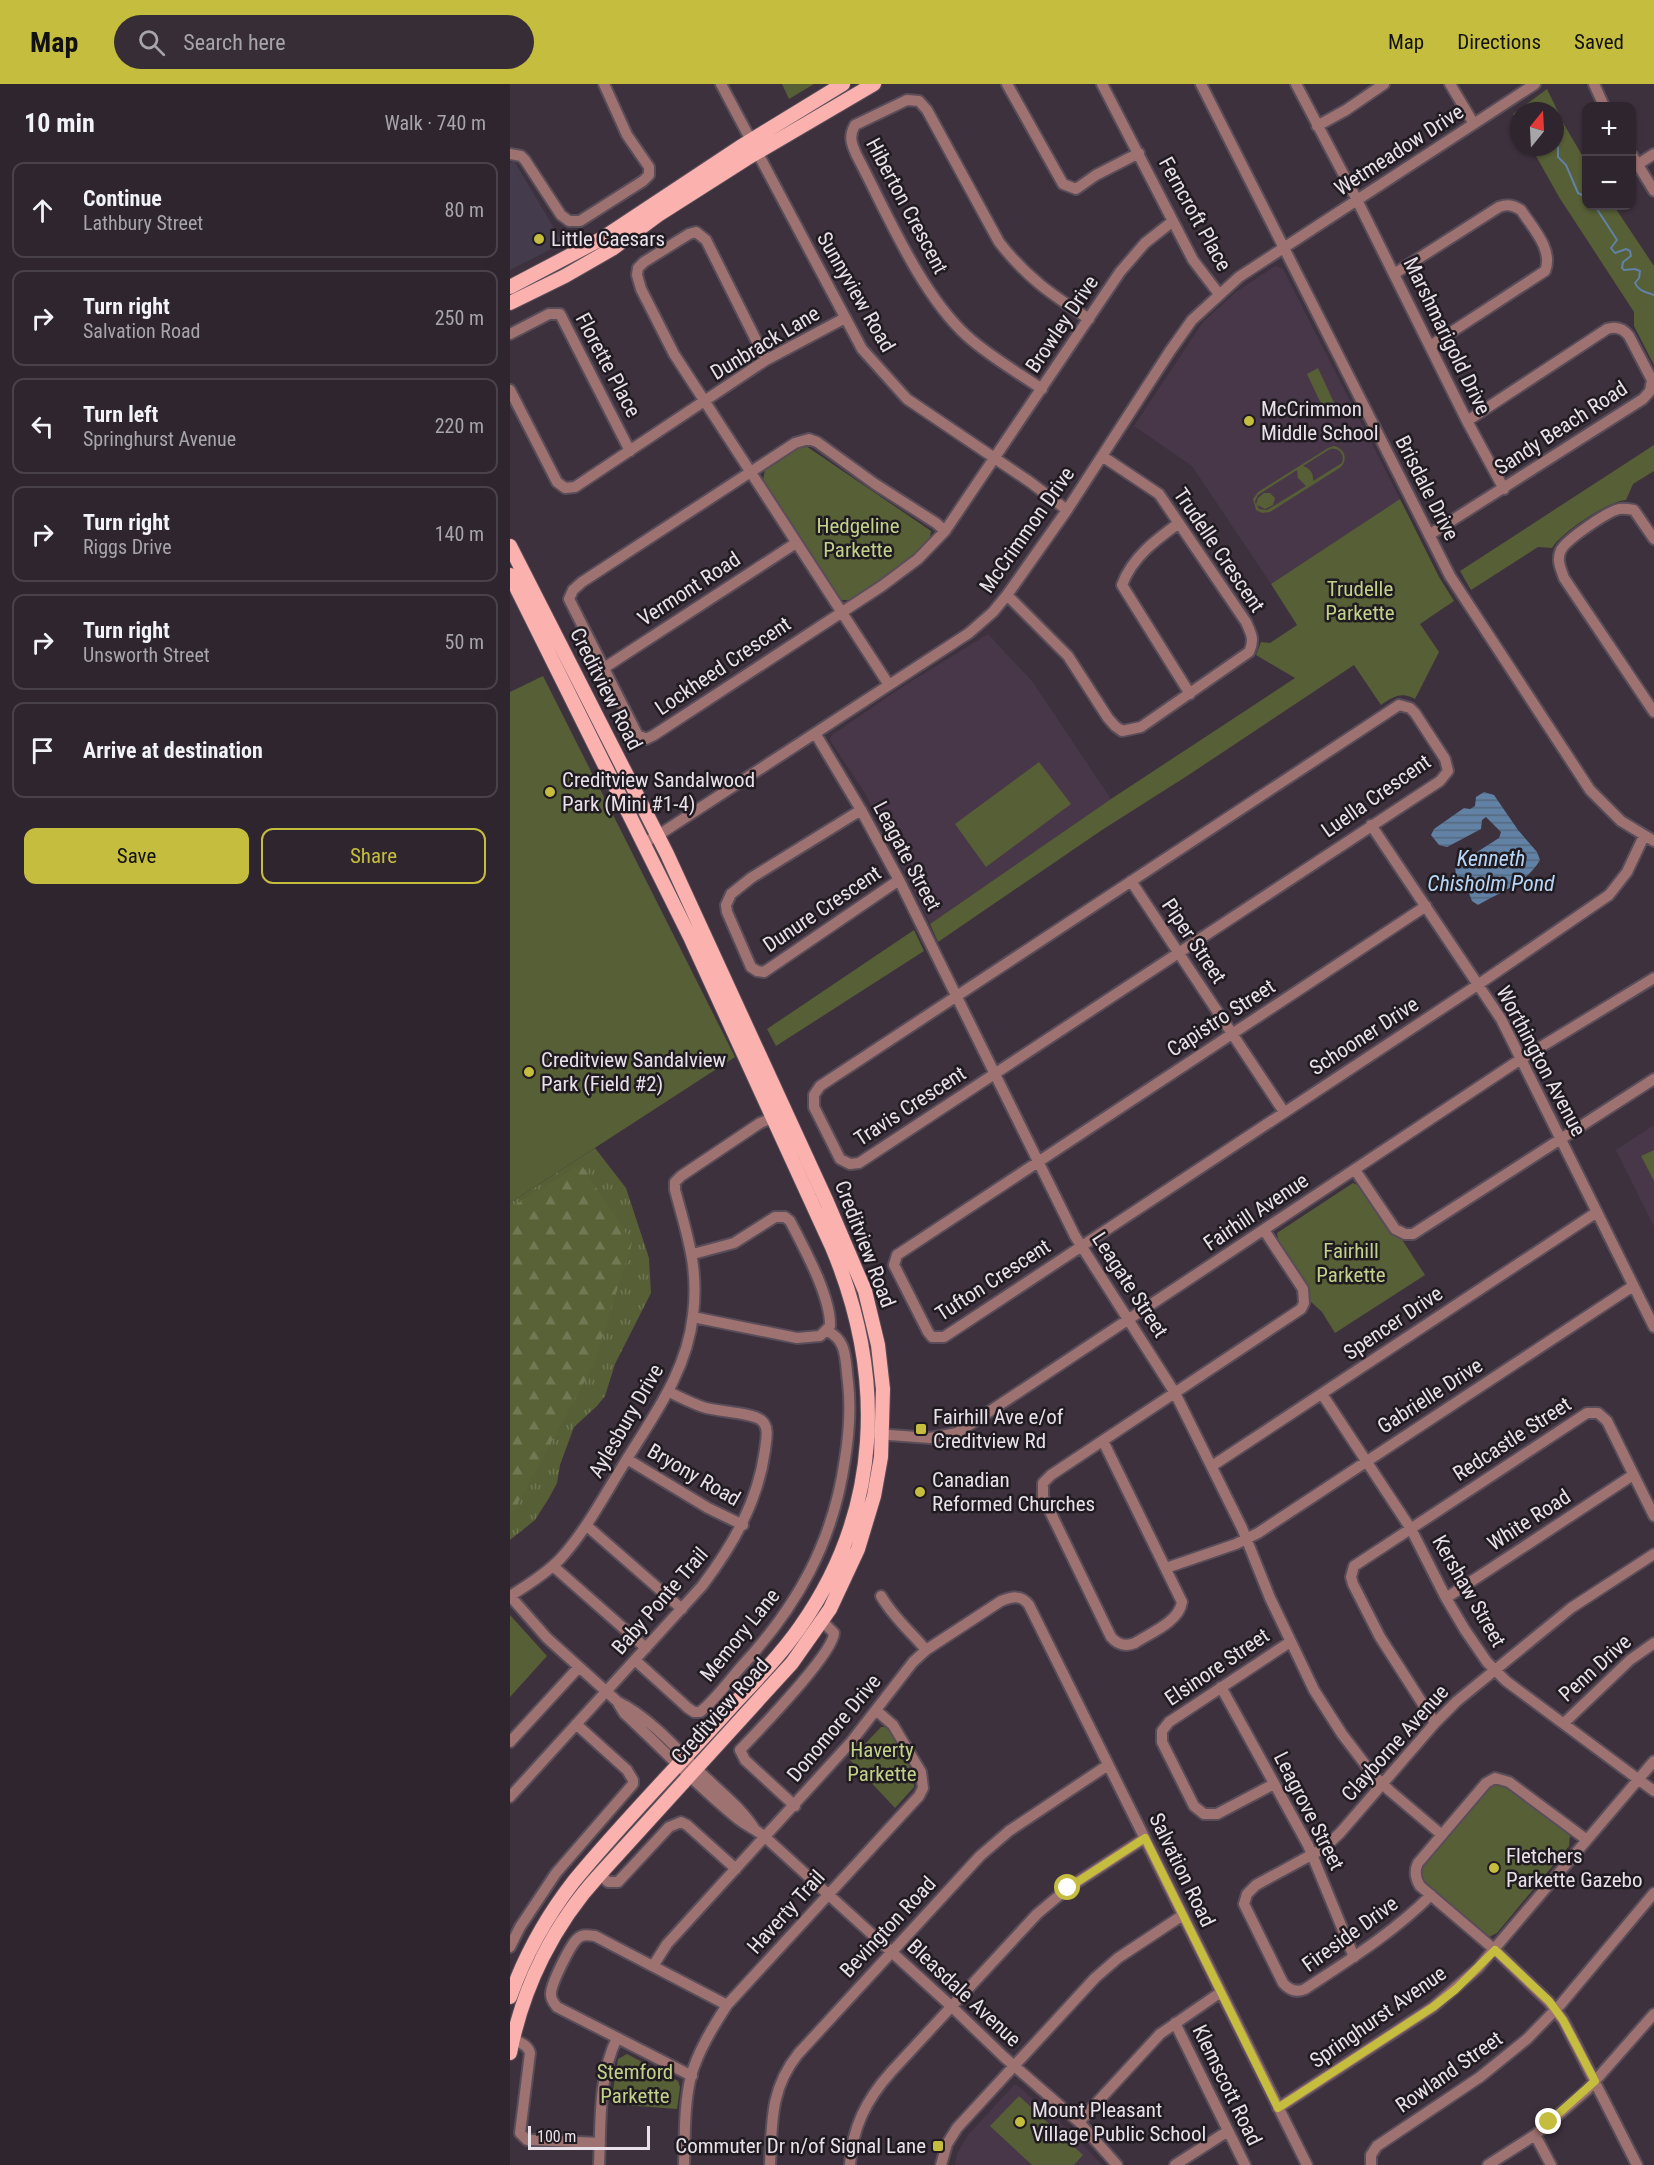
<!DOCTYPE html>
<html lang="en">
<head>
<meta charset="utf-8">
<style>
	:root { --surface:#2e252e; --page:#362d36; --text:#f1f3f6; --muted:#a7a5aa; --line:#49424a; --accent:#c4bd3e }
	body { margin:0; font-family:"Roboto Condensed",sans-serif; background:var(--page); color:var(--text) }
	.controls { position:absolute; right:18px; top:18px; display:grid; overflow:hidden; border-radius:12px; box-shadow:0 2px 4px #0004 }
	.controls button { width:54px; height:54px; display:grid; place-items:center; padding:0; border:0; border-bottom:2px solid var(--line); background:var(--surface); color:var(--text); font:30px sans-serif }
	.compass { position:absolute; left:1000px; top:18px; width:54px; height:54px; border-radius:50%; background:var(--surface); box-shadow:0 2px 4px #0004; rotate:18deg }
	.scale { position:absolute; left:18px; bottom:15px; width:122px; box-sizing:border-box; padding-left:6px; border:3px solid #e9e1e9; border-top:0; font-size:16px; line-height:21px; white-space:nowrap; color:#e9e1e9; -webkit-text-stroke:4px #201b20; paint-order:stroke }
	.stop { position:absolute; width:18px; height:18px; margin:-14px; border:4px solid #c4bd3e; border-radius:50%; background:#fff }
	.stop.end { background:#c4bd3e; border-color:#fff; box-shadow:0 2px 6px #0008 }
	.list { margin:0; padding:0; list-style:none }
	h2 { display:flex; justify-content:space-between; align-items:center; height:78px; margin:0; padding:0 24px; font-size:26px }
	h2 small { font-size:20px; font-weight:400; color:var(--muted) }
	.list li { display:grid; grid-template-columns:39px 1fr auto; gap:18px; align-items:center; box-sizing:border-box; height:96px; margin:0 12px 12px; padding:0 12px; border:2px solid var(--line); border-radius:12px }
	.list b { display:block; font-size:22px; white-space:nowrap }
	.list p { margin:0; font-size:20px; white-space:nowrap; color:var(--muted) }
	.list em { font-size:20px; font-style:normal; color:var(--muted) }
	.actions { display:flex; gap:12px; padding:18px 24px }
	.actions a { flex:1; padding:14px 0; border:2px solid var(--accent); border-radius:12px; text-align:center; font-size:21px; color:var(--accent) }
	.actions .main { background:var(--accent); color:#111 }
	.icon { flex:none; width:33px; height:33px; fill:none; stroke:currentColor; stroke-width:2; stroke-linecap:round; stroke-linejoin:round }
	.map { position:relative; flex:none; width:1144px; height:2081px; overflow:hidden }
	header { display:flex; align-items:center; gap:36px; box-sizing:border-box; height:84px; padding:0 30px; background:var(--accent); color:#111 }
	header strong { font-size:28px }
	nav { display:flex; gap:33px; margin-inline-start:auto; font-size:21px }
	.search { width:420px; height:54px; background:var(--page); display:flex; align-items:center; gap:15px; box-sizing:border-box; padding:0 21px; border-radius:33px; color:var(--muted); font-size:22px }
	main { display:flex }
	aside { flex:1; background:var(--surface) }
	.map>svg:first-child { display:block }
	.commercial { fill:#443c4d }
	.built { fill:#483748 }
	.grass { fill:url(#grass-tufts) }
	.forest { fill:url(#forest-firs) }
	.park { fill:#575f36; fill-rule:evenodd }
	.water { fill:url(#water-rules) }
	.lines { fill:none; stroke-linecap:round; stroke-linejoin:round }
	.stream { stroke:#6181a5; stroke-width:2 }
	.minor-casing { stroke:#594d59; stroke-width:14 }
	.major-casing { stroke:#594d59; stroke-width:16 }
	.minor { stroke:#9e7270; stroke-width:10 }
	.major { stroke:#fbb2af; stroke-width:14 }
	.route { stroke:#c4bd3e; stroke-width:8 }
	.poi-dot { fill:#c4bd3e; stroke:#201b20; stroke-width:2 }
	.labels { text-anchor:middle; stroke-width:5; stroke-linejoin:round; paint-order:stroke }
	.street-label { font-size:21px; fill:#e9e1e9; stroke:#201b20 }
	.poi-label { font-size:21px; fill:#e9e1e9; stroke:#201b20; text-anchor:start }
	.park-label { font-size:21px; fill:#c3d28a; stroke:#201b20 }
	.water-label { font-size:22px; font-style:italic; fill:#b7d6f8; stroke:#201b20 }
</style>
</head>
<body>
<header>
<strong>Map</strong>
<div class="search"><svg class="icon" aria-label="search" viewBox="0 0 24 24"><circle cx="10" cy="10" r="6"/><path d="M15 15l6 6"/></svg>Search here</div>
<nav><a>Map</a><a>Directions</a><a>Saved</a></nav>
</header>
<main>
<aside>
<h2>10 min<small>Walk · 740 m</small></h2>
<ul class="list">
<li><svg class="icon" aria-label="ahead" viewBox="0 0 24 24"><path d="M12 20V5M6 11l6-6 6 6"/></svg><div><b>Continue</b><p>Lathbury Street</p></div><em>80 m</em></li>
<li><svg class="icon" aria-label="right" viewBox="0 0 24 24"><path d="M7 20v-9h11M14 6l5 5-5 5"/></svg><div><b>Turn right</b><p>Salvation Road</p></div><em>250 m</em></li>
<li><svg class="icon" aria-label="left" viewBox="0 0 24 24"><path d="M17 20v-9H6M10 6l-5 5 5 5"/></svg><div><b>Turn left</b><p>Springhurst Avenue</p></div><em>220 m</em></li>
<li><svg class="icon" aria-label="right" viewBox="0 0 24 24"><path d="M7 20v-9h11M14 6l5 5-5 5"/></svg><div><b>Turn right</b><p>Riggs Drive</p></div><em>140 m</em></li>
<li><svg class="icon" aria-label="right" viewBox="0 0 24 24"><path d="M7 20v-9h11M14 6l5 5-5 5"/></svg><div><b>Turn right</b><p>Unsworth Street</p></div><em>50 m</em></li>
<li><svg class="icon" aria-label="arrive" viewBox="0 0 24 24"><path d="M6 21V4h12l-3 4 3 4H6"/></svg><div><b>Arrive at destination</b></div></li>
</ul>
<div class="actions"><a class="main">Save</a><a>Share</a></div>
</aside>
<div class="map">
<svg width="1144" height="2081" viewBox="0 0 1144 2081">
	<defs>
		<pattern id="grass-tufts" width="24" height="20" patternUnits="userSpaceOnUse" patternTransform="scale(1.5)"><rect width="24" height="20" fill="#575f36"/><path d="M3 7l-1-3M5 7V3M7 7l1-3M15 17l-1-3M17 17v-4M19 17l1-3" fill="none" stroke="#6f7653"/></pattern>
		<pattern id="forest-firs" width="22" height="20" patternUnits="userSpaceOnUse" patternTransform="scale(1.5)"><rect width="22" height="20" fill="#596236"/><path d="M5 1l3.5 6h-7zM16 11l3.5 6h-7z" fill="#717853"/></pattern>
		<pattern id="water-rules" width="6" height="5" patternUnits="userSpaceOnUse" patternTransform="scale(1.5)"><rect width="6" height="5" fill="#6181a5"/><path d="M0 2.5h6" fill="none" stroke="#56697f"/></pattern>
	</defs>
	<rect width="100%" height="100%" fill="#3d313d"/>
	<!-- commercial -->
	<path class="commercial" d="M4,77L53,159L0,186V79Z"/>
	<!-- built -->
	<path class="built" d="M765,182L773,185L890,415L761,500L682,382L624,342L693,238L726,208Z
		M478,550L522,597L601,715L420,840L355,709L321,658L320,655L322,651L392,603Z
		M1144,1041V1143L1106,1066Z
		M504,2001H507L561,2048L592,2081H445L447,2070L458,2051Z"/>
	<!-- grass -->
	<path class="grass" d="M85,1064L116,1104L139,1174L141,1209L105,1280L95,1312L87,1322L64,1343L50,1381L47,1399L39,1414L25,1436L0,1456V1119Z"/>
	<!-- forest -->
	<path class="forest" d="M71,1080L122,1159L83,1282L4,1426L0,1430V1124Z"/>
	<!-- park -->
	<path class="park" d="M272,0H304L279,15Z
		M1037,5L1055,42L1076,78V122H1104L1144,182V281L1124,242V228L1049,113L1021,63H1045V27H1009V41L1003,30Z
		M808,284L826,323L815,328L797,290Z
		M1144,361V387L1123,400L1116,416C1098,417 1051,449 1042,464L1028,463L961,506L950,487Z
		M296,362L421,447L419,458L395,482L341,516H330L253,396L255,386L287,364Z
		M824,362C835,365 838,375 831,383L760,428L752,429L746,426L743,415L748,408L818,364ZM820,365C829,363 835,370 832,379L803,397C804,390 800,384 793,382ZM787,386L788,394L796,402L757,426L749,425L747,421L755,425L763,421L765,414L760,409H754L748,414L746,421L745,417L748,411Z
		M890,415L929,493L944,517L910,540L929,568L905,615C892,607 882,613 871,621L844,581L677,692L592,746L428,858L420,840L601,715L785,594L746,571L751,558L760,559L787,541L761,500Z
		M33,592L225,973L0,1119V608Z
		M529,678L561,720L476,783L445,740Z
		M404,846L414,867L266,962L257,945Z
		M1144,1066V1097L1131,1072Z
		M843,1099L851,1103L879,1146L891,1154L915,1191L825,1249L812,1228L800,1217L796,1200L769,1160L767,1149Z
		M0,1531L37,1572L0,1613Z
		M371,1643H375C388,1653 404,1688 404,1703L385,1724L340,1676Z
		M987,1700L995,1702L1060,1751L1059,1762L987,1849L979,1853L917,1801L910,1792L913,1783L979,1703Z
		M117,1970L168,1997L170,2003L167,2025L101,2020L108,1975Z
		M509,2012L573,2071L564,2081H522L480,2042Z"/>
	<!-- water -->
	<path class="water" d="M974,708L984,711L1008,746L1027,768L1030,776C1018,798 989,809 968,821L962,817L955,799L946,792L945,782L989,754L991,748L976,733L972,736L971,745L937,763L929,761L921,751L924,745L954,724L960,725L965,722L966,713Z"/>
	<g class="lines">
		<!-- stream -->
		<path class="stream" d="M1021,20L1026,27
			M1045,59L1048,63V73L1056,81L1068,109L1076,113
			M1085,122L1107,156L1101,164L1105,169L1116,165L1120,167L1121,172L1113,178L1112,184L1114,186L1125,185L1130,187L1129,194L1125,199C1128,207 1136,208 1144,211"/>
		<!-- minor casing -->
		<g class="minor-casing">
			<path id="minor" d="M211,0L352,265L397,315L520,398L557,426
				M497,0L553,100L566,105L586,91L629,69
				M592,0L683,176L709,210
				M691,0L940,492L1080,706L1111,737L1144,757
				M786,0L847,116L957,337L994,405
				M940,0L964,40
				M1084,0L1094,22
				M807,42L836,26L874,0
				M0,70L11,72L15,76L51,131L59,137H70L133,97L139,91V83L117,51L94,0
				M1122,71L1144,107
				M1127,81L1144,70
				M884,190L989,123C998,120 1003,121 1011,126C1022,143 1044,166 1035,187L920,262
				M0,250L39,230H50L120,367
				M256,276L196,156L186,148L179,150L134,178L128,184L127,191L131,205L164,270L379,601
				M532,305C507,288 479,272 457,252C410,209 377,129 347,72C342,61 338,53 345,41L397,16L409,17L417,26L489,158C517,194 541,210 579,235
				M0,306L47,398L55,404L65,403L256,276L335,234
				M669,439C647,455 622,473 612,501L680,610
				M435,447L426,439L365,400L307,358L299,355L285,359L72,498L63,506L59,515L126,648L128,651L136,655L144,651L372,502L408,475L435,447L610,188L635,159L663,137
				M919,451L1133,315L1140,307L1142,296L1119,252C1113,244 1106,242 1097,245L957,337
				M1144,455L1124,426C1119,425 1114,424 1109,425C1097,428 1057,455 1051,466C1046,476 1051,485 1054,494L1144,628
				M497,511L558,572L598,634L605,642L612,647L631,643L739,568C745,556 741,549 736,538L649,410L592,372
				M94,584L286,459
				M889,621L900,624L905,629L935,675L938,687L930,697L349,1079L340,1080L330,1075L304,1023V1011L310,1002Z
				M305,649L351,726L389,796L565,1152L665,1309L732,1444L760,1514L804,1606L832,1650L864,1692L880,1707L932,1751
				M351,726L241,794L221,810L216,821L217,828L241,883L247,887L254,888L389,796
				M861,741L991,935L1144,1243
				M132,759L147,752L459,549L483,528L497,511L557,426L660,267L682,236L729,193L1025,0
				M621,797L774,1028
				M916,822L387,1171L384,1181L418,1248L422,1253H434L969,900L1099,811L1117,788L1134,752
				M845,1086L885,1145L895,1150H903L1144,995
				M183,1170L224,1159L265,1133H275L280,1137C294,1164 321,1213 320,1242L310,1252L287,1254L183,1233
				M812,1310L901,1445L936,1514L955,1546L977,1578L996,1597L1144,1707
				M366,1350L420,1354L447,1349L1011,975L1144,894
				M593,1357L672,1518C669,1538 640,1549 625,1559C615,1563 607,1560 601,1553L533,1413V1399L541,1391L791,1225L794,1219L793,1205L754,1146
				M117,1375L198,1424L233,1441
				M702,1382L1087,1128
				M77,1442L172,1525
				M43,1482L136,1564
				M656,1484L726,1460L748,1449L1123,1202
				M371,1512C383,1533 401,1548 416,1566
				M936,1514L1123,1391
				M125,1576L178,1624L184,1628H190C205,1616 218,1598 230,1584C287,1523 323,1459 335,1375C339,1350 341,1324 338,1298C335,1277 338,1256 317,1247
				M711,1603L798,1761L844,1873
				M108,1619L114,1629C152,1664 188,1703 228,1735C237,1742 247,1746 255,1753L441,1922L494,1973L569,2038L607,2081
				M925,1639L870,1553L843,1500L841,1493L844,1482L1077,1329H1088L1097,1337L1144,1432
				M1054,1639L1120,1576L1144,1559
				M0,1658L69,1583
				M764,1700L707,1730H694L684,1722L652,1658V1647L659,1638L780,1558
				M0,1713L192,1502C223,1461 248,1418 255,1366C256,1356 260,1343 251,1336C240,1328 207,1328 193,1323C181,1319 170,1313 159,1308
				M285,1722L235,1676L230,1666C248,1647 323,1570 324,1549L312,1537
				M244,1744C230,1723 211,1708 193,1691C170,1668 137,1631 108,1618L37,1554L0,1512C18,1501 37,1489 51,1474C76,1446 93,1414 112,1383C141,1335 177,1289 183,1231C189,1183 177,1151 165,1106V1098L171,1092L250,1039L269,1031
				M1077,1756L999,1698L985,1694L976,1699L908,1779C904,1787 905,1794 910,1802L985,1866L1039,1918L1053,1936L1065,1959L1127,2081
				M90,1790L98,1798H108L159,1743L171,1738L177,1741L226,1785
				M921,1811C883,1849 839,1876 795,1905C786,1909 779,1906 773,1899L734,1820L737,1810L746,1801L814,1764L830,1749L925,1639L947,1617L1061,1524L1144,1470
				M0,1863L10,1843L46,1789L123,1700V1696L117,1686L66,1640
				M143,1882L157,1860L341,1658L403,1578L416,1566L491,1517C502,1513 511,1510 519,1521L797,2081
				M665,1939L735,2081
				M3,1955C9,1958 18,1961 20,1969L10,2049L17,2056H21L90,2059
				M182,1992L47,1923C44,1919 41,1916 41,1911C40,1901 60,1862 67,1855C72,1850 78,1851 85,1852L217,1921
				M768,2024L923,1923L968,1884L1144,1677
				M569,2038L650,1950L711,1908
				M1025,2051L1041,2081
				M89,2081C91,2039 88,1993 107,1954
				M174,2081C175,2052 174,2020 181,1992C188,1967 203,1943 217,1921L409,1712L413,1704L411,1688L383,1641L367,1627
				M260,2081C262,2039 260,2005 288,1970L470,1772L499,1747L598,1681
				M340,2081C342,2044 356,2016 381,1988L527,1830L558,1804L635,1754
				M431,2081L437,2060L447,2044L585,1894L608,1874L673,1831
				M665,2081L718,2047
				M861,2081V2071L867,2062L970,1993L1017,1955L1051,1920L1144,1809
				M978,2081L1025,2051L1077,2006L1144,1930"/>
		</g>
		<!-- major casing -->
		<g class="major-casing">
			<path id="major" d="M0,203L91,155L230,63L333,0
				M0,219L55,192L102,165L148,131L236,75L364,0
				M0,462L157,770L317,1118L355,1207L368,1261L373,1305L371,1373L364,1412L348,1465L320,1525L282,1579L90,1790C44,1840 13,1902 0,1969
				M0,491L181,855L322,1163C376,1292 372,1427 290,1543C268,1575 239,1603 213,1632C163,1687 111,1740 64,1797C36,1833 15,1871 0,1913"/>
		</g>
		<!-- minor -->
		<use href="#minor" class="minor"/>
		<!-- major -->
		<use href="#major" class="major"/>
	</g>
	<g class="lines">
		<!-- route -->
		<path class="route" d="M558,1804L635,1754L768,2024L923,1923L946,1905L985,1866L1039,1917L1053,1936L1085,1997L1039,2038"/>
	</g>
	<!-- markers -->
	<g class="poi-dot">
		<circle cx="29" cy="155" r="6"/>
		<circle cx="739" cy="337" r="6"/>
		<circle cx="40" cy="708" r="6"/>
		<circle cx="19" cy="988" r="6"/>
		<rect x="405" y="1339" width="12" height="12" rx="3"/>
		<circle cx="410" cy="1408" r="6"/>
		<circle cx="984" cy="1784" r="6"/>
		<circle cx="510" cy="2038" r="6"/>
		<rect x="422" y="2056" width="12" height="12" rx="3"/>
	</g>
	<g class="labels">
		<!-- street labels -->
		<g class="street-label">
			<text transform="translate(889 66) rotate(-33)" y="7">Wetmeadow Drive</text>
			<text transform="translate(397 122) rotate(62)" y="7">Hiberton Crescent</text>
			<text transform="translate(685 130) rotate(61)" y="7">Ferncroft Place</text>
			<text transform="translate(346 208) rotate(60)" y="7">Sunnyview Road</text>
			<text transform="translate(552 240) rotate(-56)" y="7">Browley Drive</text>
			<text transform="translate(937 252) rotate(64)" y="7">Marshmarigold Drive</text>
			<text transform="translate(255 259) rotate(-31)" y="7">Dunbrack Lane</text>
			<text transform="translate(98 281) rotate(62)" y="7">Florette Place</text>
			<text transform="translate(1051 344) rotate(-33)" y="7">Sandy Beach Road</text>
			<text transform="translate(917 404) rotate(63)" y="7">Brisdale Drive</text>
			<text transform="translate(517 446) rotate(-55)" y="7">McCrimmon Drive</text>
			<text transform="translate(709 466) rotate(56)" y="7">Trudelle Crescent</text>
			<text transform="translate(179 505) rotate(-33)" y="7">Vermont Road</text>
			<text transform="translate(213 582) rotate(-34)" y="7">Lockheed Crescent</text>
			<text transform="translate(96 605) rotate(63)" y="7">Creditview Road</text>
			<text transform="translate(866 712) rotate(-35)" y="7">Luella Crescent</text>
			<text transform="translate(397 772) rotate(62)" y="7">Leagate Street</text>
			<text transform="translate(312 825) rotate(-34)" y="7">Dunure Crescent</text>
			<text transform="translate(684 857) rotate(56)" y="7">Piper Street</text>
			<text transform="translate(711 934) rotate(-33)" y="7">Capistro Street</text>
			<text transform="translate(854 952) rotate(-33)" y="7">Schooner Drive</text>
			<text transform="translate(1031 977) rotate(62)" y="7">Worthington Avenue</text>
			<text transform="translate(400 1022) rotate(-33)" y="7">Travis Crescent</text>
			<text transform="translate(746 1128) rotate(-34)" y="7">Fairhill Avenue</text>
			<text transform="translate(355 1160) rotate(69)" y="7">Creditview Road</text>
			<text transform="translate(483 1196) rotate(-33)" y="7">Tufton Crescent</text>
			<text transform="translate(620 1201) rotate(57)" y="7">Leagate Street</text>
			<text transform="translate(883 1239) rotate(-34)" y="7">Spencer Drive</text>
			<text transform="translate(920 1312) rotate(-33)" y="7">Gabrielle Drive</text>
			<text transform="translate(116 1337) rotate(-60)" y="7">Aylesbury Drive</text>
			<text transform="translate(1002 1355) rotate(-33)" y="7">Redcastle Street</text>
			<text transform="translate(184 1391) rotate(30)" y="7">Bryony Road</text>
			<text transform="translate(1019 1436) rotate(-33)" y="7">White Road</text>
			<text transform="translate(959 1507) rotate(60)" y="7">Kershaw Street</text>
			<text transform="translate(150 1517) rotate(-49)" y="7">Baby Ponte Trail</text>
			<text transform="translate(230 1551) rotate(-51)" y="7">Memory Lane</text>
			<text transform="translate(707 1583) rotate(-34)" y="7">Elsinore Street</text>
			<text transform="translate(1085 1584) rotate(-42)" y="7">Penn Drive</text>
			<text transform="translate(210 1627) rotate(-48)" y="7">Creditview Road</text>
			<text transform="translate(324 1644) rotate(-50)" y="7">Donomore Drive</text>
			<text transform="translate(885 1659) rotate(-48)" y="7">Clayborne Avenue</text>
			<text transform="translate(799 1727) rotate(63)" y="7">Leagrove Street</text>
			<text transform="translate(672 1786) rotate(64)" y="7">Salvation Road</text>
			<text transform="translate(276 1828) rotate(-48)" y="7">Haverty Trail</text>
			<text transform="translate(378 1843) rotate(-47)" y="7">Bevington Road</text>
			<text transform="translate(840 1850) rotate(-36)" y="7">Fireside Drive</text>
			<text transform="translate(454 1909) rotate(43)" y="7">Bleasdale Avenue</text>
			<text transform="translate(868 1933) rotate(-35)" y="7">Springhurst Avenue</text>
			<text transform="translate(939 1988) rotate(-35)" y="7">Rowland Street</text>
			<text transform="translate(717 2001) rotate(64)" y="7">Klemscott Road</text>
		</g>
		<!-- poi labels -->
		<g class="poi-label">
			<text x="41" y="162">Little Caesars</text>
			<text x="751" y="332">McCrimmon<tspan x="751" dy="24">Middle School</tspan></text>
			<text x="52" y="703">Creditview Sandalwood<tspan x="52" dy="24">Park (Mini #1-4)</tspan></text>
			<text x="31" y="983">Creditview Sandalview<tspan x="31" dy="24">Park (Field #2)</tspan></text>
			<text x="423" y="1340">Fairhill Ave e/of<tspan x="423" dy="24">Creditview Rd</tspan></text>
			<text x="422" y="1403">Canadian<tspan x="422" dy="24">Reformed Churches</tspan></text>
			<text x="996" y="1779">Fletchers<tspan x="996" dy="24">Parkette Gazebo</tspan></text>
			<text x="522" y="2033">Mount Pleasant<tspan x="522" dy="24">Village Public School</tspan></text>
			<text x="416" y="2069" text-anchor="end">Commuter Dr n/of Signal Lane</text>
		</g>
		<!-- park labels -->
		<g class="park-label">
			<text x="348" y="449">Hedgeline<tspan x="348" dy="24">Parkette</tspan></text>
			<text x="850" y="512">Trudelle<tspan x="850" dy="24">Parkette</tspan></text>
			<text x="841" y="1174">Fairhill<tspan x="841" dy="24">Parkette</tspan></text>
			<text x="372" y="1673">Haverty<tspan x="372" dy="24">Parkette</tspan></text>
			<text x="125" y="1995">Stemford<tspan x="125" dy="24">Parkette</tspan></text>
		</g>
		<!-- water labels -->
		<g class="water-label">
			<text x="981" y="782">Kenneth<tspan x="981" dy="25">Chisholm Pond</tspan></text>
		</g>
	</g>
</svg>
<div class="controls">
<button>+</button>
<button>−</button>
</div>
<svg class="compass" viewBox="-18 -18 36 36"><path d="M0-13l5 13h-10z" fill="#e53935"/><path d="M0 13l5-13h-10z" fill="#a7a5aa"/></svg>
<div class="scale">100 m</div>
<div class="stop" style="left:558px;top:1804px"></div>
<div class="stop end" style="left:1039px;top:2038px"></div>
</div>
</main>
</body>
</html>
